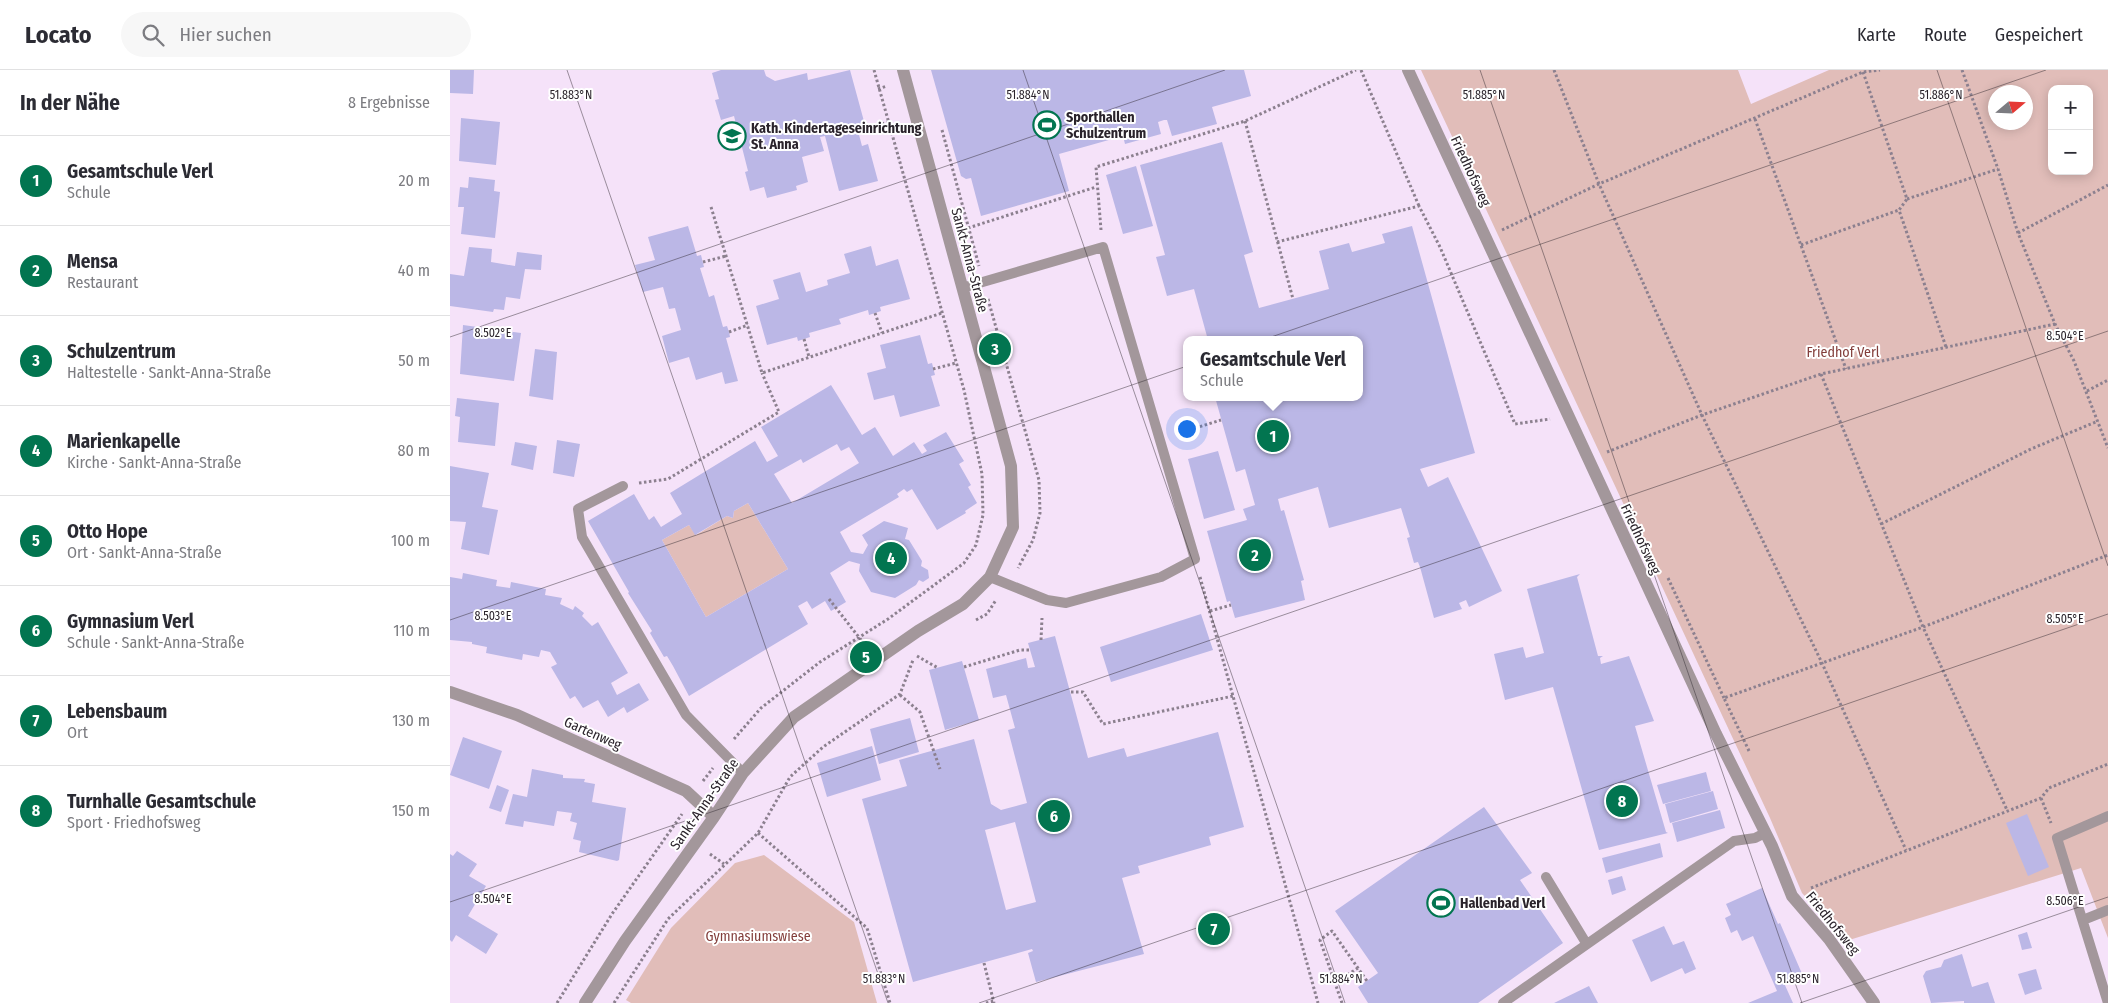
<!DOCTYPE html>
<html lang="de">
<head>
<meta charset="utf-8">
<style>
	:root { --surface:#fff; --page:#f7f7f7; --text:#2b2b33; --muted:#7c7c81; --line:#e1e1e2; --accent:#027550 }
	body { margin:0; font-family:"Fira Sans Condensed",sans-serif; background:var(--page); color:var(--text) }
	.controls { position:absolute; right:15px; top:15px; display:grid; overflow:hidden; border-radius:10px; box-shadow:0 2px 12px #0003 }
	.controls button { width:45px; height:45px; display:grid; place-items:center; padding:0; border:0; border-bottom:1px solid var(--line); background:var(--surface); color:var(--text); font:25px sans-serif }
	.compass { position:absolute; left:1538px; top:15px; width:45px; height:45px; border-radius:50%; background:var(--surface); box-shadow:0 2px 12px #0003; rotate:71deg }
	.you { position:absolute; left:736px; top:358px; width:18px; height:18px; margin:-12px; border:4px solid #fff; border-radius:50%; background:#1a73e8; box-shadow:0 0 0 8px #1a73e833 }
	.badge { display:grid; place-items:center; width:32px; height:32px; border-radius:50%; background:var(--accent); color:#fff; font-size:16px; font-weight:700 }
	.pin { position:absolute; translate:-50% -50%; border:2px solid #fff; box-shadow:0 1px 5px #0006 }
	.popup { position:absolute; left:733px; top:266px; width:180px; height:65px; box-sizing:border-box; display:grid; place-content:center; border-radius:10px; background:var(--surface); filter:drop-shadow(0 1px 4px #0005); font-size:16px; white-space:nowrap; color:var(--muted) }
	.popup b { font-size:19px; color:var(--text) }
	.popup::after { content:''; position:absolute; left:50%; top:100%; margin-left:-10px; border:10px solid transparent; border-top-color:var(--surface) }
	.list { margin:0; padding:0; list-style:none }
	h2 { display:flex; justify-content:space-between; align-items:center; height:65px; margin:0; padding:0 20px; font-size:21px }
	h2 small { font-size:16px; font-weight:400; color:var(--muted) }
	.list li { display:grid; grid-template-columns:32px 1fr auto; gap:15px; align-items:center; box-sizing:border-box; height:90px; padding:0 20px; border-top:1px solid var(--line) }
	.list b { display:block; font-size:19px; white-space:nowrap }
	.list p { margin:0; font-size:16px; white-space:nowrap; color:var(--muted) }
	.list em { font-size:16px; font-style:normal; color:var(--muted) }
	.icon { flex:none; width:28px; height:28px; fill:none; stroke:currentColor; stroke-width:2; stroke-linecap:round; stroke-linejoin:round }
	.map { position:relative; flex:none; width:1658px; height:933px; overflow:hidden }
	header { display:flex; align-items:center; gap:30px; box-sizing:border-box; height:70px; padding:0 25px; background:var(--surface); border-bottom:1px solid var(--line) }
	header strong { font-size:24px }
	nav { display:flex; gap:28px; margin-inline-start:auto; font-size:18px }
	.search { width:350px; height:45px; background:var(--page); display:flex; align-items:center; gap:12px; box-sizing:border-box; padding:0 18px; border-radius:28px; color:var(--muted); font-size:19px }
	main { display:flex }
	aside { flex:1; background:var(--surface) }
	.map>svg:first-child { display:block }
	.green { fill:#e1bdb9; fill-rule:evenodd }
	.building { fill:#bbb7e6; fill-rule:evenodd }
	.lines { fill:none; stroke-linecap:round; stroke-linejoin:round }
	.path { stroke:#8c808f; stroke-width:3; stroke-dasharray:2.5 2.5; stroke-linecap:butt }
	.service { stroke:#a3979b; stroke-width:10 }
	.minor { stroke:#a3979b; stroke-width:12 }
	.ticks { fill:none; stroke:#2a232b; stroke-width:1; stroke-opacity:0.45 }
	.labels { text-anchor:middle; stroke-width:4; stroke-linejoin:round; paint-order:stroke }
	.poi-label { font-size:14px; font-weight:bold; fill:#2a232b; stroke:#fff; text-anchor:start }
	.street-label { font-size:14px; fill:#2a232b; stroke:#fff }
	.park-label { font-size:14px; fill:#833e3b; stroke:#fff }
	.ticks-label { font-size:12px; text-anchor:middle; fill:#2a232b; stroke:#fff; stroke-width:4; stroke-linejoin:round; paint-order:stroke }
</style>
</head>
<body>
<header>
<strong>Locato</strong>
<div class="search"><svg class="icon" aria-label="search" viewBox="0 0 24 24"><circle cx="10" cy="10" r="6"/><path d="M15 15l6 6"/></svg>Hier suchen</div>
<nav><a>Karte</a><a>Route</a><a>Gespeichert</a></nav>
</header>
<main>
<aside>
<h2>In der Nähe<small>8 Ergebnisse</small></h2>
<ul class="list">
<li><span class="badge">1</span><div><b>Gesamtschule Verl</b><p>Schule</p></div><em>20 m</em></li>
<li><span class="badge">2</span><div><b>Mensa</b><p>Restaurant</p></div><em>40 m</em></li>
<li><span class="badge">3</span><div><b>Schulzentrum</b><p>Haltestelle · Sankt-Anna-Straße</p></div><em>50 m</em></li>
<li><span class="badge">4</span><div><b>Marienkapelle</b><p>Kirche · Sankt-Anna-Straße</p></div><em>80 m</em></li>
<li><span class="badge">5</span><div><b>Otto Hope</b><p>Ort · Sankt-Anna-Straße</p></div><em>100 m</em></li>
<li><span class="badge">6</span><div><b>Gymnasium Verl</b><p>Schule · Sankt-Anna-Straße</p></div><em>110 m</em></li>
<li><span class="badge">7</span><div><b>Lebensbaum</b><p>Ort</p></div><em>130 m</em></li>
<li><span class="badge">8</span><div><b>Turnhalle Gesamtschule</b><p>Sport · Friedhofsweg</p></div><em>150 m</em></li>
</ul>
</aside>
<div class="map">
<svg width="1658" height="933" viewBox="0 0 1658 933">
	<rect width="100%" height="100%" fill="#f5e2f9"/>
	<!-- green -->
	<path class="green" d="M971,0H1288L1301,34L1379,0H1658V868L1631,798L1396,871L1352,823L1320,748ZM1602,19H1639V101H1602ZM1546,22H1576V52H1546Z
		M298,433L338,499L256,547L212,470L239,455L246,465L277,446L283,448L284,441Z
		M314,785L404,852L427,933H181L176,930L221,858L285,793Z"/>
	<!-- building -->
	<path class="building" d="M0,0H24L23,24L0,23Z
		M271,0H314L316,6L325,11L357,3L358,10L400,0L415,55L407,57L408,61L412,76L418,74L428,111L389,121L375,66L370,67L374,81L352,87L358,112L346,116L347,120L317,128L314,117L300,121L295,102L298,101L284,46L271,50L265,30L269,29L262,3Z
		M481,0H794L801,26L762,37L767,54L722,66L717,50H714L708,52L711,64L675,74L673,66L609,84L619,121L531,146L521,108L516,109L511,106Z
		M11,48L50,52L46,95L9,91Z
		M772,72L803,182L794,185L809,238L879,219L869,181L899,173L902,182L935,173L932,164L962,156L1025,383L970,399L978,417L998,407L1052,521L1019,537L1016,530L1009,533L1012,539L984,548L970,497L968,492L964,493L957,468L960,467L951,438L879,458L868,417L828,429L831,441L834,440L854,510L851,511L855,530L785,548L780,531L777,532L757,461L797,450L793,439L805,435L795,399L786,402L765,327H909V270H758L744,219L717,226L706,187L715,185L690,95Z
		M686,96L703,156L673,164L656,105Z
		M19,107L45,110L44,121L50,122L45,168L11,164L14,137H8L10,117L18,118Z
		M238,156L247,186L251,185L254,197L250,198L259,227L264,225L273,257L277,256L279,262L280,267L276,268L288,311L275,314L272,302L246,310L239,287L219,293L212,266L231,260L225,238L219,239L213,217L193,222L185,195L205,190L198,167Z
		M421,176L426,196L448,189L460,229L430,237L431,241L419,245L418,240L389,249L391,254L359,263L360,267L348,271L347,267L317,275L306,236L329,229L323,210L350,202L356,222L378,215L377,210L400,203L394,184Z
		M19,177L42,179L41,192L65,196L67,182L92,185L91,200L75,199L70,229L56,227L54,240L44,239L43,242L0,236V204L14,206Z
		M13,255L71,263L64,311L10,304Z
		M470,265L478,294L482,293L485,305L481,306L490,336L450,347L444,325L424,330L417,303L436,298L430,275Z
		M85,279L107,282L103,330L79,326Z
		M381,315L412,365L425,357L443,386L464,372L472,384L477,381L473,375L496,362L514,391L509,394L521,415L518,417L527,433L515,441L516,443L487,460L462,419L457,422L454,419L447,424L449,427L390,462L401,482L413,484L418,475L412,465L434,451L458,458L455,469L459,470L472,491L471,496L478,500L479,508L473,512L469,510L466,515L445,528L421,522L409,501L410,494L399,491L380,503L396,532L381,541L375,531L362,539L357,531L348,536L358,554L239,626L223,596L217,586L214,587L200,563L202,561L178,523L179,522L138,451L184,424L199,450L204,446L211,457L232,444L220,423L305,371L317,392L328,386L311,357ZM387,374L391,381L399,377L409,393L342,433L324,404L351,389L353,393ZM298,433L338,499L256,547L212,470L239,455L245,465L277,446L283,448L284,441Z
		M7,328L49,333L45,376L8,372L10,347L5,346Z
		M107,370L130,374L124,407L103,403Z
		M65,372L87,376L83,400L61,395Z
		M768,381L785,440L754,449L738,389Z
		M0,396L39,403L32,437L48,440L39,485L11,479L16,452L0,451Z
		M13,503L47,510L46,516L60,518L61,512L96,519L95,525L112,528L110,534L123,540L125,536L134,543L132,546L142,556L148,552L178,603L161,613L167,625L189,613L199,630L177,643L174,637L158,647L148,630L133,638L125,626L120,629L101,597L107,594L100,582L91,580L89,587L73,584L72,590L36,583L37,577L22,574V572L0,570V507L12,509Z
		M1130,504L1127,507L1148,586H1153L1150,588L1151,594L1179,586L1204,651L1185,656L1216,762L1218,763L1149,780L1103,617L1055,630L1044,584L1073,577L1076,588L1094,583L1077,519Z
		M751,544L763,580L661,612L650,577Z
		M605,566L638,688L674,678L677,687L768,662L794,757L759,767L761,775L688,796L690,803L672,808L694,884L586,912L578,883L583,881L582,879L463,912L412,729L457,716L449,690L524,669L541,734L551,740L577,733L558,660L565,658L556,625L543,628L536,599L576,588L578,598L585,597L578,573ZM565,752L586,832L556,840L535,760Z
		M512,591L529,650L495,660L479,600Z
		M460,648L469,682L429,694L420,659Z
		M13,667L52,681L39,719L0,705Z
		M422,676L431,710L377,727L367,693Z
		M82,699L113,705V708L135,709L134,712L145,714L142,732L176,738L169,790L167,791L129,782L131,771L123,769L127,753L120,751L122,743L107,741L104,756L74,751L73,757L55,754L63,724L77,727Z
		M1256,702L1261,721L1213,734L1207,715Z
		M47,715L59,720L51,742L39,738Z
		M1263,721L1268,739L1220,753L1215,734Z
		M1034,737L1082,803L1070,810L1113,873L1028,933H918L908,917L928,903L885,841Z
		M1270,740L1275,758L1227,772L1222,753Z
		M1577,744L1599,797L1578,806L1556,753Z
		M1210,773L1213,787L1156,803L1152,788Z
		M7,781L27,794L19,806L36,816L18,846L48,864L36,884L6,865L2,872L0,870V784L3,786Z
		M1172,806L1176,820L1162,825L1158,810Z
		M1312,818L1328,854L1330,853L1353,906L1334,913L1343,933H1298L1327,921L1303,866L1292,871L1287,860L1281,863L1275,848L1281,845L1276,834Z
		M1214,856L1223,875L1234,871L1246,899L1235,904L1232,898L1201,912L1182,870Z
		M1577,862L1582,878L1572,880L1568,865Z
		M1512,884L1522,917L1538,912L1545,933H1514V931L1481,933L1473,906L1476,901L1491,897L1494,890Z
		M1586,899L1592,919L1575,925L1568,904Z
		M1139,916L1148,933H1104Z"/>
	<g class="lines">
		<!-- path -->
		<path class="path" d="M911,0L969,136
			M1104,0L1149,114L1252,345L1372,593L1456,780
			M1512,0L1548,99L1568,163L1605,254L1624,291L1658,378
			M1413,2L1457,129L1449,140L1496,277
			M428,19L437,16
			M1305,49L1396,299
			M795,51L843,229
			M492,60L529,196
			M408,61L438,52
			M1457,129L1548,99
			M261,137L312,303L492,243
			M518,158L646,117
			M651,160L646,97L795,51L906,0
			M1052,160L1149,114L1413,2L1430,0
			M1568,163L1658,115
			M827,172L969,136L990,177L1065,354L1100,349
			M1351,175L1449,140
			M253,192L276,186
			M538,229L589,410L590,443L583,470L568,498
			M425,243L432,263
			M279,262L298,255
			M354,269L359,287
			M483,299L506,293
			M1371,304L1473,557L1557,740
			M1637,321L1658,310
			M726,364L771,350
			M1157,382L1252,345L1371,304L1605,254
			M189,413L218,409L329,342L312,303
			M1431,454L1581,379L1648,351
			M750,507L868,933
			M1218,508L1274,628
			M379,529L415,575
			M760,541L781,535
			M526,550L537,544L546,530
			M591,570L592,548
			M467,586L488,598
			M514,597L570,580H580
			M621,622H633L653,654L783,626
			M450,625L470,642L490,699
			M284,669L311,638L370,592L438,549L514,493L526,475L533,445L532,404L514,320L424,0
			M1299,681L1274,628L1473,557L1658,485
			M253,711L263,698
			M1591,728L1601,753
			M308,763L417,858L440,933
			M260,784L274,794
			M1361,818L1591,728L1599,718L1658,694
			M534,893L544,933
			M885,913L908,898
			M107,933L162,844L232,744
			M164,933L218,849L308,763L340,707L373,677L450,624L463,590
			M536,933L544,931
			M892,933L870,870L882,861L917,911"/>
		<!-- service -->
		<path class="service" d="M512,218L653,177L745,489L711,507L616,533L597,530L540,507
			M173,416L128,439L132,467L236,645L293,703
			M1096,807L1136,873
			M1633,850L1658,840
			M1053,933L1284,771L1305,768L1315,763
			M1658,933L1607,768L1658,746"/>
		<!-- minor -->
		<path class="minor" d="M958,0L1266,664L1322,776L1342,826L1379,869L1424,933
			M0,622L67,645L236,721L264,747
			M135,933L175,871L264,747L293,703L344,647L468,561L513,534L540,507L563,457L561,396L453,0"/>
	</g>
	<!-- ticks -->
	<path class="ticks" d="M117,0L438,933M573,0L895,933M1030,0L1352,933M1487,0L1658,496M0,267L775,0M0,550L1596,0M0,832L1658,261M529,933L1658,544M1350,933L1658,827"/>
	<!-- icons -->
	<defs>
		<g id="stadium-ring" transform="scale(1.4375)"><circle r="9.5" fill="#fff" stroke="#027550" stroke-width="1.5"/><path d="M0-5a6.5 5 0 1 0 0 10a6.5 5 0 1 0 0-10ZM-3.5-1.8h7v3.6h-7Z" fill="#027550"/></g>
		<g id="school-ring" transform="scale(1.4375)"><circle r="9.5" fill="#fff" stroke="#027550" stroke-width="1.5"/><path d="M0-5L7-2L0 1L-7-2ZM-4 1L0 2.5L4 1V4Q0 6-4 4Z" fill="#027550"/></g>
	</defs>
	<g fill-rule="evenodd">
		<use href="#stadium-ring" x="597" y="55"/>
		<use href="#school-ring" x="282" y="66"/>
		<use href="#stadium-ring" x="991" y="833"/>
	</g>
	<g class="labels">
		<!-- poi labels -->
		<g class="poi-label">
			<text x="616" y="52">Sporthallen<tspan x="616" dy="16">Schulzentrum</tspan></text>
			<text x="301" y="63">Kath. Kindertageseinrichtung<tspan x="301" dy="16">St. Anna</tspan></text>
			<text x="1010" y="838">Hallenbad Verl</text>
		</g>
		<!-- street labels -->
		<g class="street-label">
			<text transform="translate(1021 101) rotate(65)" y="5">Friedhofsweg</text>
			<text transform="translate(520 190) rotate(75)" y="5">Sankt-Anna-Straße</text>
			<text transform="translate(1191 469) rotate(65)" y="5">Friedhofsweg</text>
			<text transform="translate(143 663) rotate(24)" y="5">Gartenweg</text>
			<text transform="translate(254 734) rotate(-55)" y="5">Sankt-Anna-Straße</text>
			<text transform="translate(1383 853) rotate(51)" y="5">Friedhofsweg</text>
		</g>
		<!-- park labels -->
		<g class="park-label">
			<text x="1393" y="287">Friedhof Verl</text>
			<text x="308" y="871">Gymnasiumswiese</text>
		</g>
	</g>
	<g class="ticks-label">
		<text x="121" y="29">51.883°N</text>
		<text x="578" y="29">51.884°N</text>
		<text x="1034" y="29">51.885°N</text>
		<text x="1491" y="29">51.886°N</text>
		<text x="43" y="267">8.502°E</text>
		<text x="1615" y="270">8.504°E</text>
		<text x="43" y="550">8.503°E</text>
		<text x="1615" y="553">8.505°E</text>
		<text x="43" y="833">8.504°E</text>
		<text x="1615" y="835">8.506°E</text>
		<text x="434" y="913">51.883°N</text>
		<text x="891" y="913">51.884°N</text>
		<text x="1348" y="913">51.885°N</text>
	</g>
</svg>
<div class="controls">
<button>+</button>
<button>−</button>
</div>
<svg class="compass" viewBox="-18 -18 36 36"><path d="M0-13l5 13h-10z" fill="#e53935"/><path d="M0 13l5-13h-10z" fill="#7c7c81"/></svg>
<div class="you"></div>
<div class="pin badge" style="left:823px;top:366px">1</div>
<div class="popup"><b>Gesamtschule Verl</b>Schule</div>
<div class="pin badge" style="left:805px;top:485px">2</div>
<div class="pin badge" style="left:545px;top:279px">3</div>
<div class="pin badge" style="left:441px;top:488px">4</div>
<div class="pin badge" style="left:416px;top:587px">5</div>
<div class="pin badge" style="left:604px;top:746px">6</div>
<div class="pin badge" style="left:764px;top:859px">7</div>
<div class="pin badge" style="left:1172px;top:731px">8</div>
</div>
</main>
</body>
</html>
